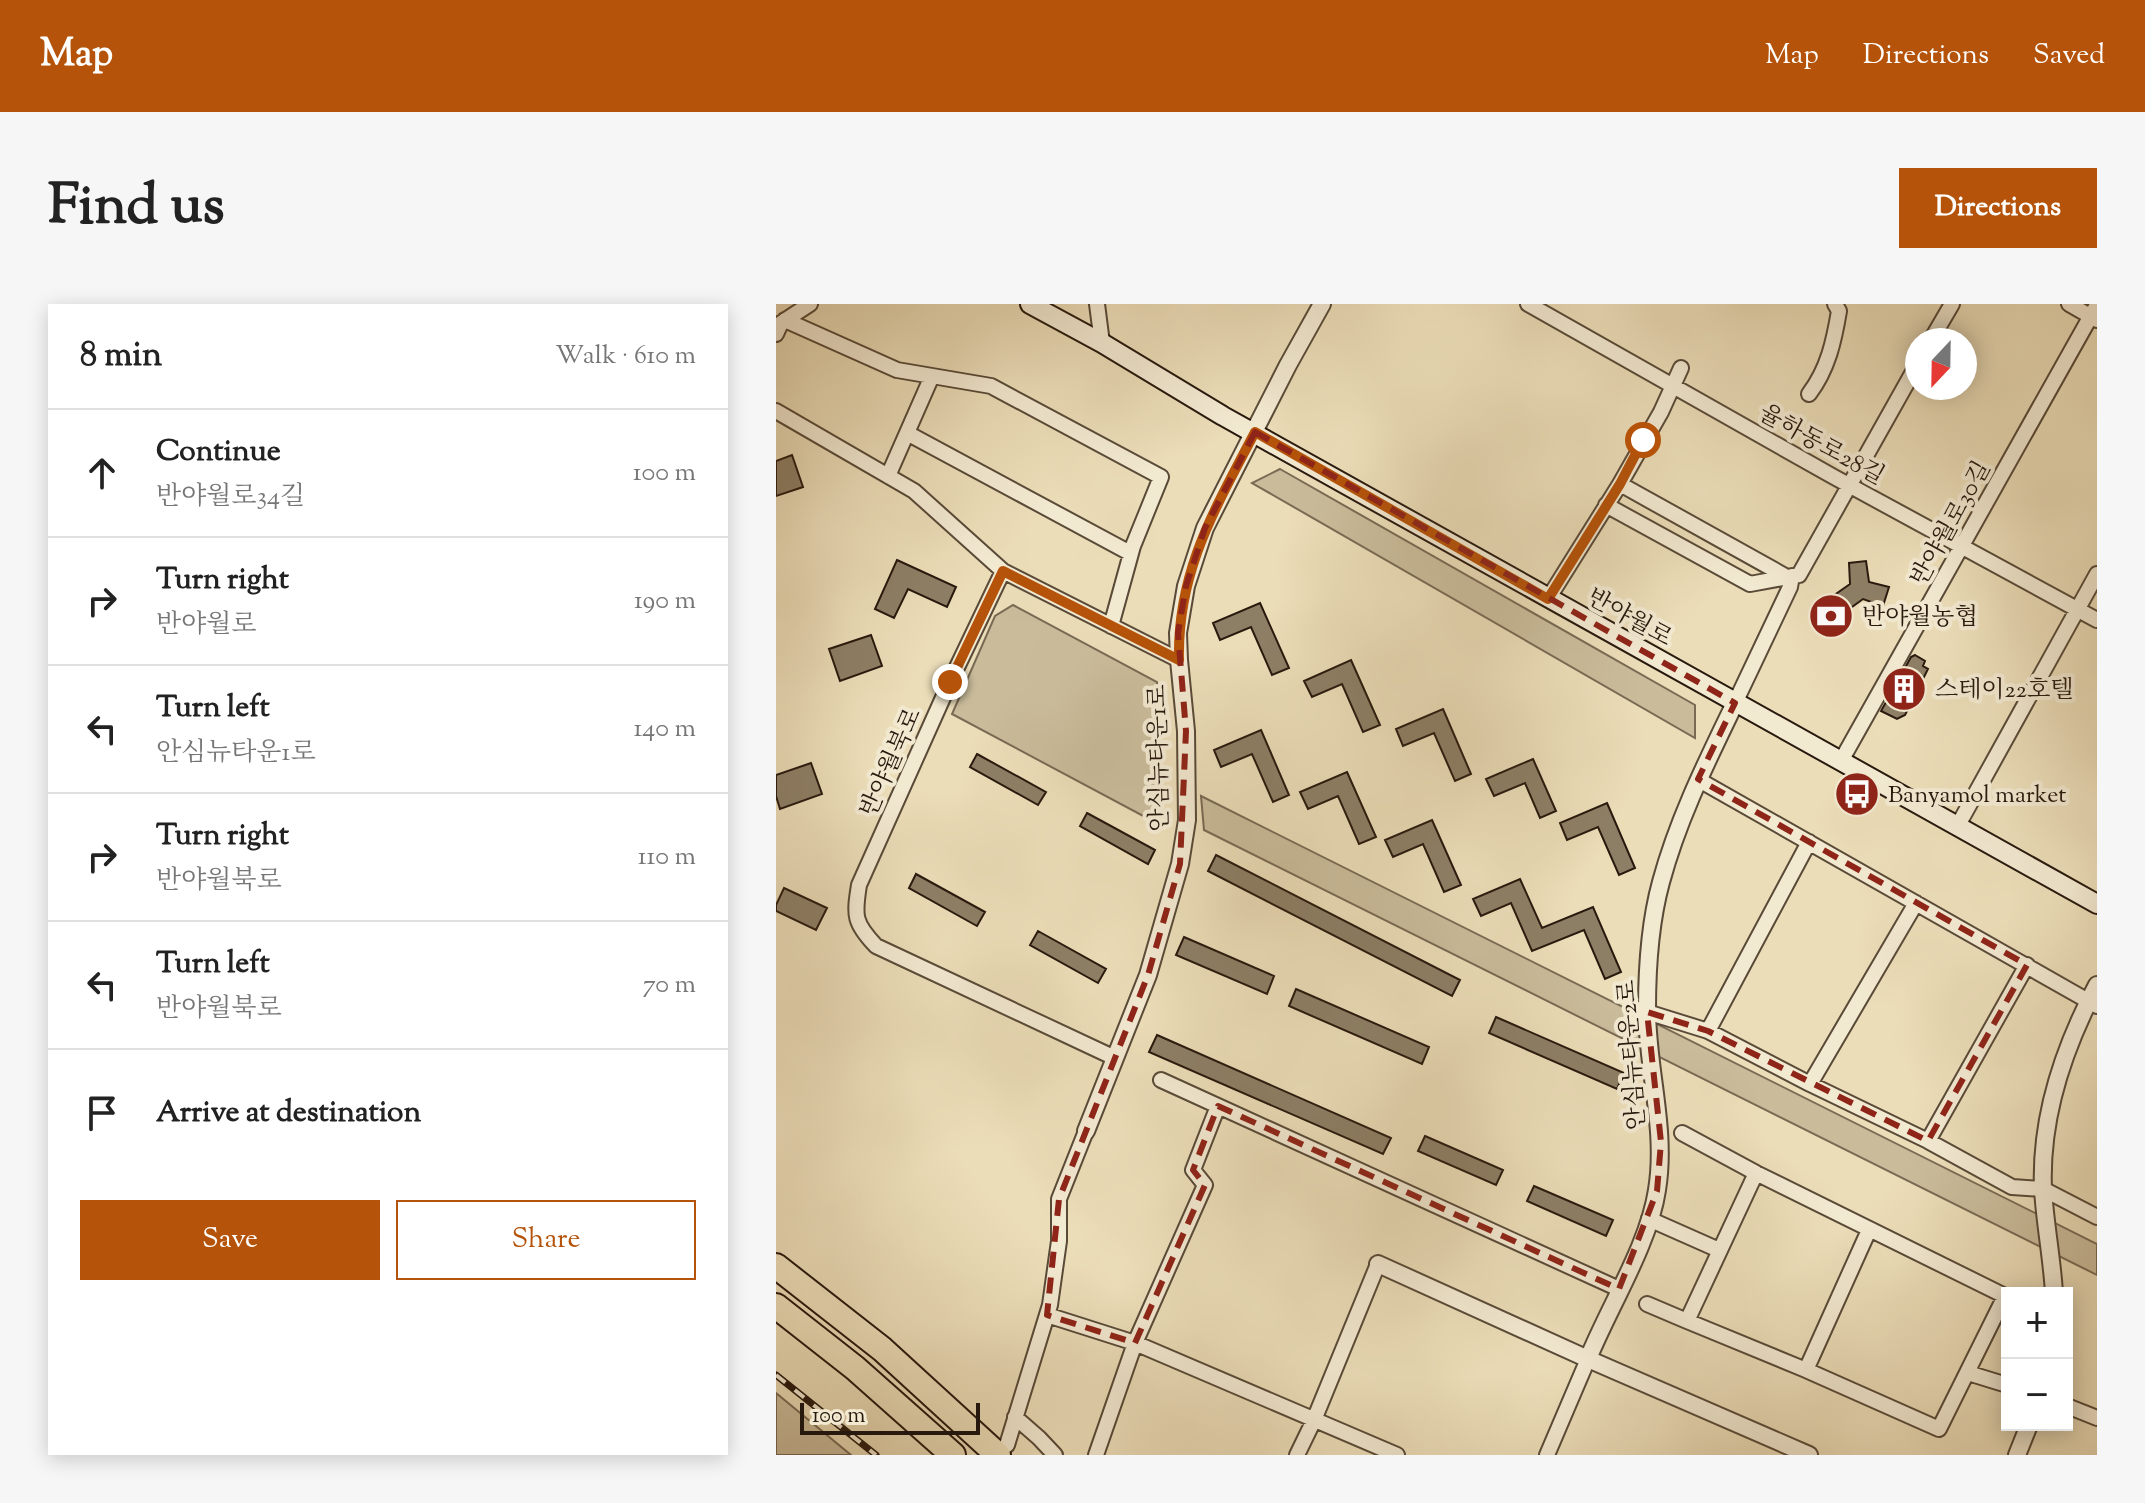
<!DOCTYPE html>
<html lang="en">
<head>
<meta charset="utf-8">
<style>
	:root { --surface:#fff; --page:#f6f6f6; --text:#222; --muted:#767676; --line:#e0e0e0; --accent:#b45309 }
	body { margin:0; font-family:"Sorts Mill Goudy","Noto Serif KR",serif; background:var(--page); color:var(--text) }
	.controls { position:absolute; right:24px; bottom:24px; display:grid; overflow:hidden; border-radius:0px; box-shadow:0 4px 20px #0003 }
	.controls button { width:72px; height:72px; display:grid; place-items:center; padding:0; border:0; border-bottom:2px solid var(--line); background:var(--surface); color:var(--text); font:40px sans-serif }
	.compass { position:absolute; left:1129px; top:24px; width:72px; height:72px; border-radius:50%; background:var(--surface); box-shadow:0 4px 20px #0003; rotate:202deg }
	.scale { position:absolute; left:24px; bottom:20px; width:180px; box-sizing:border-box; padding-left:8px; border:4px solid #28190e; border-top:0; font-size:22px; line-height:28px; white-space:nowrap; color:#28190e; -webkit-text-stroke:6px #f2e9d1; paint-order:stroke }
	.stop { position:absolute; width:24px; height:24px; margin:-18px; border:6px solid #b45309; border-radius:50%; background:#fff }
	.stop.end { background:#b45309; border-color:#fff; box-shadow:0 2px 8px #0008 }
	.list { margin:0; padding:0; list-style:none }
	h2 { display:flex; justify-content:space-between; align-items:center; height:104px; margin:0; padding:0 32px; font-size:34px }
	h2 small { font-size:26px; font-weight:400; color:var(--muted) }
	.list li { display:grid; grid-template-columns:52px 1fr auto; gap:24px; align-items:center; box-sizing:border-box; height:128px; padding:0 32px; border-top:2px solid var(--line) }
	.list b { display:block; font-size:30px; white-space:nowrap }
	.list p { margin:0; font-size:26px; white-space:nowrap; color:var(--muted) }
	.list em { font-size:26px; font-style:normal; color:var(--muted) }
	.actions { display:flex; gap:16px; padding:24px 32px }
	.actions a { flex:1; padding:18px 0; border:2px solid var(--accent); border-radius:0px; text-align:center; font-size:28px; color:var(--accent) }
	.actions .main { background:var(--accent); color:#fff }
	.icon { flex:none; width:44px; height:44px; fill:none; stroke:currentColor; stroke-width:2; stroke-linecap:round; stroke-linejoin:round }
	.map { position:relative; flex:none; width:1321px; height:1151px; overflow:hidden; border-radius:0px }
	header { display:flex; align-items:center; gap:48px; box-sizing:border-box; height:112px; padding:0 40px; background:var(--accent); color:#fff }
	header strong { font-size:38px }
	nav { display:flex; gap:44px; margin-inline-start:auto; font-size:28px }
	.intro { display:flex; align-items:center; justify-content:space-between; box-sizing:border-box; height:192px; padding:0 48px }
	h1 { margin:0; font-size:56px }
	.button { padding:20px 36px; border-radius:0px; background:var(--accent); color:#fff; font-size:28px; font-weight:700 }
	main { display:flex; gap:48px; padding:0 48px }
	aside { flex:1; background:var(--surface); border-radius:0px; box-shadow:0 4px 20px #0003 }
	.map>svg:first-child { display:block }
	.green { fill:#cabc9b; stroke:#796a54; stroke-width:2 }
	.building { fill:#8d7f66; stroke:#28190e; stroke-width:2 }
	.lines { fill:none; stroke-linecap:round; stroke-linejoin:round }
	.minor-casing { stroke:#594a38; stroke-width:18 }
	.tertiary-casing { stroke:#594a38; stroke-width:20 }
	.secondary-casing { stroke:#28190e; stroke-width:22 }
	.motorway-casing { stroke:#28190e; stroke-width:28 }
	.minor { stroke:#f2e9d1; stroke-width:14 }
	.tertiary { stroke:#f2e9d1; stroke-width:16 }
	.secondary { stroke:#f2e9d1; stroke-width:18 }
	.motorway { stroke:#ebddb8; stroke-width:24 }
	.rail-casing { stroke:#28190e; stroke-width:7 }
	.rail { stroke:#f2e9d1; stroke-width:4; stroke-dasharray:12; stroke-linecap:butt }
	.route { stroke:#b45309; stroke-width:10 }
	.marked { fill:none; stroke:#8f2418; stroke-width:6; stroke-dasharray:16 10; stroke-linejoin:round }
	.labels { text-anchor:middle; stroke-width:8; stroke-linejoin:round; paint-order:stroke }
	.street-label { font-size:24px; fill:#28190e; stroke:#f2e9d1 }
	.poi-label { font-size:24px; fill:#28190e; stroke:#f2e9d1; text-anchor:start }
</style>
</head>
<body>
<header>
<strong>Map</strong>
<nav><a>Map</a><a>Directions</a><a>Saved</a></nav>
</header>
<div class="intro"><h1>Find us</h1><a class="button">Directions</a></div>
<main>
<aside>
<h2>8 min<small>Walk · 610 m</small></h2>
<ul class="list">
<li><svg class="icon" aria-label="ahead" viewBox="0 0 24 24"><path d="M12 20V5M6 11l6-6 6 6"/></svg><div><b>Continue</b><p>반야월로34길</p></div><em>100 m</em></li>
<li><svg class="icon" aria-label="right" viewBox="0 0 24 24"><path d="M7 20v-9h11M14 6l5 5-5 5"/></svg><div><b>Turn right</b><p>반야월로</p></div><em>190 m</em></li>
<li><svg class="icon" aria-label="left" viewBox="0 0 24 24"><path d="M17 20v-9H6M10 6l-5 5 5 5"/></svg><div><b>Turn left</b><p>안심뉴타운1로</p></div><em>140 m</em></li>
<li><svg class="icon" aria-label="right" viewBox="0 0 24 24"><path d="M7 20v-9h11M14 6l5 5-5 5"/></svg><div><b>Turn right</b><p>반야월북로</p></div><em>110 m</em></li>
<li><svg class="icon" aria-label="left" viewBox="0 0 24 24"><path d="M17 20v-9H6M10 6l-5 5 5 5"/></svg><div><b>Turn left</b><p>반야월북로</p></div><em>70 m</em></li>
<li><svg class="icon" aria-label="arrive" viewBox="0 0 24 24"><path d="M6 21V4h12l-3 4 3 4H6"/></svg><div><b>Arrive at destination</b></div></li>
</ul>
<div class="actions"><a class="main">Save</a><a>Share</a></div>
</aside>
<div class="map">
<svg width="1321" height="1151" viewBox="0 0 1321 1151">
	<rect width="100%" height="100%" fill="#ebddb8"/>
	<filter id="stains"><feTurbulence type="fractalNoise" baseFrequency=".0025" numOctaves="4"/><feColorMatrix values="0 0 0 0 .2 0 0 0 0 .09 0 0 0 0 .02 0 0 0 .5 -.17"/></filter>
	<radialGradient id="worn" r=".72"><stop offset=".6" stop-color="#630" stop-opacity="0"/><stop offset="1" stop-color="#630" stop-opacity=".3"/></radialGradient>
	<!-- green -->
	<path class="green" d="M504,165L919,401V434L476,179Z
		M237,301L381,378L386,522L176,410L219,312Z
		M425,492L1321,940V971L428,526Z
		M0,1089L75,1151H0Z"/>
	<!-- building -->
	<path class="building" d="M16,151L27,183L0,192V157Z
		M121,256L180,283L171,303L132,285L118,314L99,305Z
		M1090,257L1093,278L1113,283L1107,302L1087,295L1069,308L1057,292L1074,280L1073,259Z
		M484,299L513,364L496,371L475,323L444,336L437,319Z
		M95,331L106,362L64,377L53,345Z
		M1139,351L1149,357L1147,362L1152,365L1129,411L1121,415L1105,407L1135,353Z
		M575,356L604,421L587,428L566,380L536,393L528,377Z
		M667,405L695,470L679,477L658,429L627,442L620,425Z
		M485,426L513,491L497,498L476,450L445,463L438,446Z
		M201,450L270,488L262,501L194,463Z
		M757,455L780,507L764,514L749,479L718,492L710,475Z
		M35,459L46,490L4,505L0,492V471Z
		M571,468L600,533L583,540L562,492L532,505L524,488Z
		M831,499L859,564L843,571L822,523L791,536L784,519Z
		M311,509L379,546L372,560L304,522Z
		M656,516L685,581L668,588L647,540L617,553L609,536Z
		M440,551L684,676L676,692L432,567Z
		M140,570L209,608L201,622L133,584Z
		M744,575L766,624L817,603L845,668L829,675L808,626L756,647L735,599L705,612L697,595Z
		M8,584L51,604L40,626L0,607V601Z
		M262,627L330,665L322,679L254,641Z
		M408,633L498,672L491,690L400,651Z
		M520,685L653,743L646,760L513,702Z
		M720,713L848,769L841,785L713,729Z
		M381,731L615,834L607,850L373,748Z
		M649,832L727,866L720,881L642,847Z
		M758,882L837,916L830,932L751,897Z"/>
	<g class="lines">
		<!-- minor casing -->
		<g class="minor-casing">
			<path id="minor" d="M321,0L326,39
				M752,0L1058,173L1321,316
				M1293,0L1321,16
				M9,16L121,66L215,82L385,173L357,242L335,322
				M0,30L5,19L34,0
				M1155,36L1176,0
				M1033,90C1052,65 1058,37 1063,7L1059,0
				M0,107L138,187L227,267L403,356
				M131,129L354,249
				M112,172L156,72
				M844,180L1011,273
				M830,201L974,280L1023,271L1141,61
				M227,267L174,378L83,581C78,612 78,619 100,642L339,754
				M772,295L844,180L885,108L905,64
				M959,399L1014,283L1016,272
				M1065,457L1321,1
				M923,476L1321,702
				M1181,523L1321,270
				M871,708L932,727L1034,780L1152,837L1236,883L1267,885L1321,913
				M932,727L1033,538
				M385,776L843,985
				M1034,780L1140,599
				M906,829L980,869
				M1152,837L1251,661
				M980,869L1229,992L1163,1125L1030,1066L911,1017Z
				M873,915L943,946
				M871,1000L911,1017
				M271,1011L359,1039L621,1151
				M1030,1066L1093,926
				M1192,1069L1231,1081
				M1291,1102L1321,1114
				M239,1113L263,1134L279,1151
				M231,1141L274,1001L283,937V895L310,827
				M320,1151L359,1039L429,881L417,866L442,802
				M521,1151L538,1116L602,960
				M771,1151L812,1055"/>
		</g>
		<!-- tertiary casing -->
		<g class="tertiary-casing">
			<path id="tertiary" d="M310,827L372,671L404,560L411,516L410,427L403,356L402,329L410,282L429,224L512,61L546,0
				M602,960L812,1055L1033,1151
				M1278,989C1276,954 1269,920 1267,885C1264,813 1287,745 1321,681
				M812,1055C833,1003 873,940 881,886C891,825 871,766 871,705C871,663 874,618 885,578C902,515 931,457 959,399
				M1241,1151L1253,1121"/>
		</g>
		<!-- secondary casing -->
		<g class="secondary-casing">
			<path id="secondary" d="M254,0L326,39L447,112L1321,600"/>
		</g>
		<!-- motorway casing -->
		<g class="motorway-casing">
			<path id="motorway" d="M0,962L106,1045L222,1151
				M0,1002L79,1064L177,1151"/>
		</g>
		<!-- minor -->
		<use href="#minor" class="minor"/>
		<!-- tertiary -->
		<use href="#tertiary" class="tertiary"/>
		<!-- secondary -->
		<use href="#secondary" class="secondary"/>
		<!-- motorway -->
		<use href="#motorway" class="motorway"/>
		<!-- rail casing -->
		<g class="rail-casing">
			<path id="rail" d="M0,1071L100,1151"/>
		</g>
		<!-- rail -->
		<use href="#rail" class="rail"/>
	</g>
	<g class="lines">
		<!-- route -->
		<path class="route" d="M174,378L227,267L403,356C401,267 439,205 479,128L772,295L844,180L867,136"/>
	</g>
	<!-- marked area -->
	<path class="marked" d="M479,128L959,399L922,475L1251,661L1152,837L932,727L871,708L885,838L881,887L843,985L442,802L417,866L429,881L359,1039L271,1011L283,895L372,671L404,560L410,427L402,329L410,282L429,224Z"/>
	<!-- icons -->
	<defs>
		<g id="bank-disc" transform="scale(2.3)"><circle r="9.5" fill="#8f2418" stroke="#f2e9d1"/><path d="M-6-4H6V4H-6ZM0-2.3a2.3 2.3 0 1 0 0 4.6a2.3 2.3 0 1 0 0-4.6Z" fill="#fff"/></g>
		<g id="building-disc" transform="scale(2.3)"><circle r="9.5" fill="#8f2418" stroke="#f2e9d1"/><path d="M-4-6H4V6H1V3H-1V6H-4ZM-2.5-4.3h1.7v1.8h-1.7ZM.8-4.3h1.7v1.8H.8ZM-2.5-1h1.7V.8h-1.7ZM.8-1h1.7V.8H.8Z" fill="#fff"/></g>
		<g id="bus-disc" transform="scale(2.3)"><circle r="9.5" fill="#8f2418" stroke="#f2e9d1"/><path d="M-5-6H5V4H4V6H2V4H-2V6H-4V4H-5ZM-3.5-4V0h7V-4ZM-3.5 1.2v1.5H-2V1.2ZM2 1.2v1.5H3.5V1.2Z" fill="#fff"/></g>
	</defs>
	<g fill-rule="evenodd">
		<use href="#bank-disc" x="1055" y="312"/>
		<use href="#building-disc" x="1128" y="385"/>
		<use href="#bus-disc" x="1081" y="490"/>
	</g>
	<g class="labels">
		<!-- street labels -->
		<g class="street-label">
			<text transform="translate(1046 140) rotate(29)" y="8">율하동로28길</text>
			<text transform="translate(1174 219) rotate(-61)" y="8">반야월로30길</text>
			<text transform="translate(854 313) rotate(29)" y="8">반야월로</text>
			<text transform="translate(382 454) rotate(-91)" y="8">안심뉴타운1로</text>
			<text transform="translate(114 458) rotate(-66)" y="8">반야월북로</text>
			<text transform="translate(855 751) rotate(-94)" y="8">안심뉴타운2로</text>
		</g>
		<!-- poi labels -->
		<g class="poi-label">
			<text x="1086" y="320">반야월농협</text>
			<text x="1159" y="393">스테이22호텔</text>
			<text x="1112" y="498">Banyamol market</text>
		</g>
	</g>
	<rect width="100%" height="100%" filter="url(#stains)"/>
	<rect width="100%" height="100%" fill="url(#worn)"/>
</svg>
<div class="controls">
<button>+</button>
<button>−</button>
</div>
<svg class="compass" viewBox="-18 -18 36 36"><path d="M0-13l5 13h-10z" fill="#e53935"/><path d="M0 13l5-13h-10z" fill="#767676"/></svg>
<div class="scale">100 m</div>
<div class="stop" style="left:867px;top:136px"></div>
<div class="stop end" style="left:174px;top:378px"></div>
</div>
</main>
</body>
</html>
